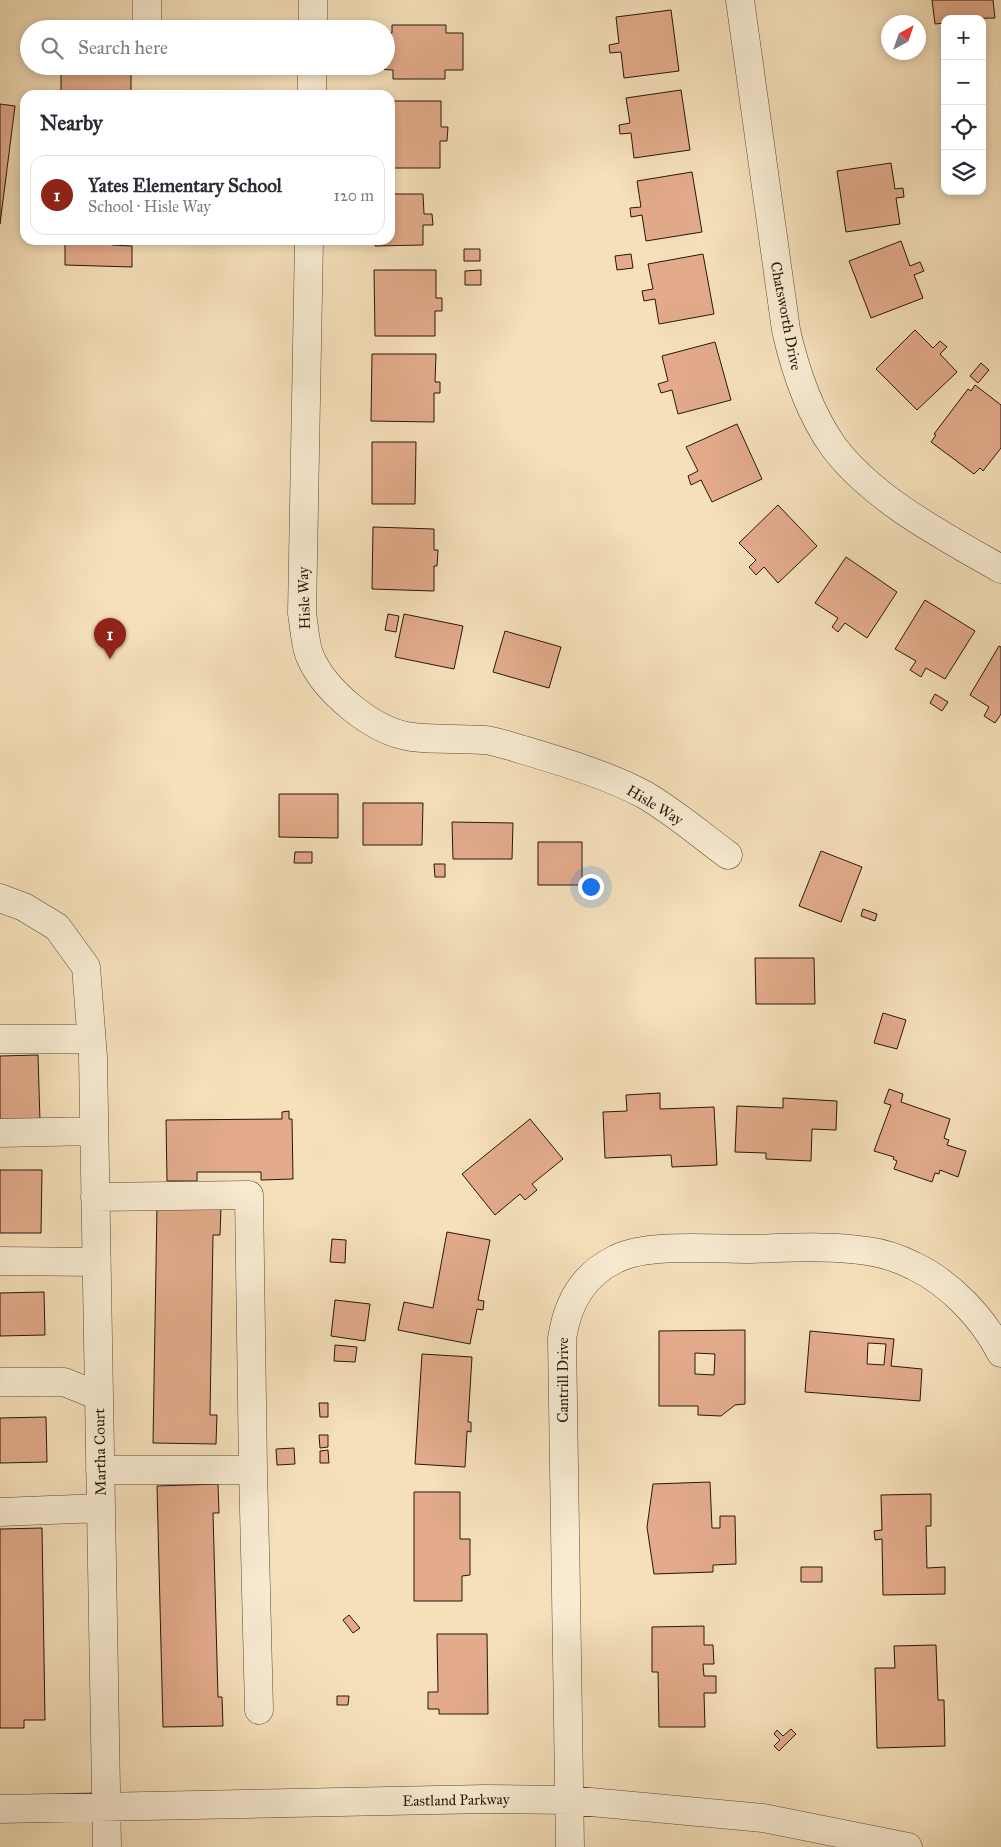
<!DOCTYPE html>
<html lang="en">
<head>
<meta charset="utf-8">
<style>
	:root { --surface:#fff; --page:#f7f7f7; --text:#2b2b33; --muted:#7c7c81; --line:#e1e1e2; --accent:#8f2418 }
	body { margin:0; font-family:"IM FELL Great Primer",serif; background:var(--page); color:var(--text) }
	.controls { position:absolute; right:15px; top:15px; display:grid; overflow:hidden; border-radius:10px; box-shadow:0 2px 8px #0003 }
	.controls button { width:45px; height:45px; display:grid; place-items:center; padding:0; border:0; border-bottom:1px solid var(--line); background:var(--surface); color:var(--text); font:25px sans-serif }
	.compass { position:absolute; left:881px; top:15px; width:45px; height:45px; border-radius:50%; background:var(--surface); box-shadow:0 2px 8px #0003; rotate:40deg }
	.you { position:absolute; left:590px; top:886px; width:18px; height:18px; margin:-12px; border:4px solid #fff; border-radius:50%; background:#1a73e8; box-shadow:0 0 0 8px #1a73e833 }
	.badge { display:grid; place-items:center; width:32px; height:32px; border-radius:50%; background:var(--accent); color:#fff; font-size:16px; font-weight:700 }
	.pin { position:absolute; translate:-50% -41px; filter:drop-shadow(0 1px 2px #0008) }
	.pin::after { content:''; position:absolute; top:26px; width:18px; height:15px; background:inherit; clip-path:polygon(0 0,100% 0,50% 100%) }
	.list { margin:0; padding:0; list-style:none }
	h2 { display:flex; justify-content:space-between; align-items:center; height:65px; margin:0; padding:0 20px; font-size:21px }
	h2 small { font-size:16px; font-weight:400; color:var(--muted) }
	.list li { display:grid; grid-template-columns:32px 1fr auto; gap:15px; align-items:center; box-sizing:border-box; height:80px; margin:0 10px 10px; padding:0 10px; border:1px solid var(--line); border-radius:15px }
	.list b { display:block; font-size:19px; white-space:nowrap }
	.list p { margin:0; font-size:16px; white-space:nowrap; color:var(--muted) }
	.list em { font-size:16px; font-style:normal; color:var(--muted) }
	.icon { flex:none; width:28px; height:28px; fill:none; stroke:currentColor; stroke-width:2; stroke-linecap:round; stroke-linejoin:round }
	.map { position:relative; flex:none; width:1001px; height:1847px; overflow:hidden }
	.search { position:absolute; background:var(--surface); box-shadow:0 2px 8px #0003; left:20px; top:20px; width:375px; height:55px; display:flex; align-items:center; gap:12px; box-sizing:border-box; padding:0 18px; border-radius:28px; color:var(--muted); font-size:19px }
	.panel { position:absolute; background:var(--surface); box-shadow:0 2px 8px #0003; left:20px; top:90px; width:375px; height:155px; border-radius:15px }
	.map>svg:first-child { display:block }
	.building { fill:#e3ab8c; stroke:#28160c; fill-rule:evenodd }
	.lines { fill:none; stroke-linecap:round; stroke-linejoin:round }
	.minor-casing { stroke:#5b4838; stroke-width:29 }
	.minor { stroke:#f8ebd2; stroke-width:28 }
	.labels { text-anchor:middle; stroke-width:4; stroke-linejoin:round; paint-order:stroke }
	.street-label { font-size:15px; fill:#28160c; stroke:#f8ebd2 }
</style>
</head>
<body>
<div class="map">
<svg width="1001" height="1847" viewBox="0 0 1001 1847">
	<rect width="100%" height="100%" fill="#f5e0ba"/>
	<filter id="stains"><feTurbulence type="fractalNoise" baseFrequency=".004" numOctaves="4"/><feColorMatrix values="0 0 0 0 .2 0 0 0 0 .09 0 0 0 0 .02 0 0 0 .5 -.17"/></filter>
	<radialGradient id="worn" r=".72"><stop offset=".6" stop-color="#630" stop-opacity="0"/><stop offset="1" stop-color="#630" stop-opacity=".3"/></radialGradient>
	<!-- building -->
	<path class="building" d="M932,0H993L995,18L945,19V23L935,24Z
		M671,10L679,71L624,78L621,52L610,53L609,45L619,43L616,17Z
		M392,25H446V33H463V70H445V79H393V70L375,69V66H386V33H392Z
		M61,66H131V95H61Z
		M681,90L690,150L634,158L631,133L620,134L619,125L630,123L626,98Z
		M390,101H441V127H448L447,141H440V168H390Z
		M0,104L15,106L0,224Z
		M891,163L895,189L903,188L904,197L896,198L900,224L846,232L837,171Z
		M692,172L702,232L646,241L642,215L631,217L630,208L641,207L637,181Z
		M390,194H423L424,214H432L433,225H423V245L375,246V240H390Z
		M65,240H112V245L132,246V267L65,265Z
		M901,241L910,266L920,262L924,271L914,275L923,298L871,318L849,261Z
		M464,249H480V261H464Z
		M631,254L633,268L617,270L615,256Z
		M703,254L714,314L659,324L655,299L644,301L642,291L653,289L648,264Z
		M374,270H436V298H442V311H435V336H375Z
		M481,270V285H465V271Z
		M915,330L933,348L940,341L947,347L940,354L957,372L917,410L876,369Z
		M715,342L731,400L678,414L672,390L661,393L658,384L668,381L662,356Z
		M372,354H436L435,382H440V393H434V422L371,421Z
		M981,363L989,370L978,383L970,376Z
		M975,385L1001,405V448L983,471L980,468L974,474L931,442L936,435L934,434L968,389L971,391Z
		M737,424L762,479L712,502L701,480L691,485L688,476L698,471L686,447Z
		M372,442H416L415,504H372Z
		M778,505L817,546L778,583L764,567L756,575L749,567L756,560L739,543Z
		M373,527L434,529V550H438L437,566H434V591L372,589Z
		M846,557L897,592L867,638L845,623L838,632L832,627L838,618L815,603Z
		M925,600L975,631L945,679L926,668L921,677L910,670L916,661L895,649Z
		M388,614L399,616L396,632L385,630Z
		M404,614L463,626L454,669L395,657Z
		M505,631L561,647L549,688L493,672Z
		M999,646L1001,647V714L995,723L984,716L989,707L970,695Z
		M935,694L948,702L942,711L930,703Z
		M279,794H338V838L279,837Z
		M363,803H423L422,845H363Z
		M452,822L513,823L512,859H453Z
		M538,842H582V885H538Z
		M821,851L862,867L841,922L799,906Z
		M295,852H312V863H294Z
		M434,864H445V877H435Z
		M863,909L877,914L875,921L861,916Z
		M755,958H814L815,1004H756Z
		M883,1013L906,1020L897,1049L874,1043Z
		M38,1055L40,1122L0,1123V1056Z
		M889,1089L903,1094L901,1102L950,1119L944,1138L949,1140L947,1145L966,1151L958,1177L940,1170L939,1174L935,1173L932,1182L894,1169L897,1161L893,1159L894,1157L874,1151L891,1105L884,1103Z
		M660,1093V1109L714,1107L717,1165L672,1167L671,1155L605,1158L603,1112L627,1111L626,1095Z
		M783,1098L837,1101L836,1130L812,1129L811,1161L766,1159V1153L735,1152L737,1106L783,1108Z
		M289,1111V1119H292L293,1179L261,1180V1172H197V1181H167L166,1120L282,1119V1112Z
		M530,1119L563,1159L532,1184L537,1190L525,1200L520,1194L495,1215L462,1174Z
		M0,1170H42L41,1233H0Z
		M157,1206L221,1207L220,1235H213L210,1415H217L216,1444L153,1443Z
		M447,1232L490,1240L478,1300L484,1301L483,1310L477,1309L470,1344L398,1330L404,1302L433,1308Z
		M332,1239L346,1240L345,1263L330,1262Z
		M44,1292L45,1335L0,1336V1293Z
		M335,1300L370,1304L365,1341L331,1336Z
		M745,1330V1404L735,1405L721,1416L698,1415V1406H659V1331ZM695,1353L715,1354L714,1375L695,1374Z
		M810,1331L894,1339L891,1366L922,1369L920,1401L805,1392ZM868,1343L886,1344L884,1365L867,1364Z
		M335,1345L357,1347L355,1362L334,1361Z
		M422,1354L472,1357L468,1422H471V1432L467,1431L465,1467L415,1464Z
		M319,1403H328V1417H320Z
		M46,1417L47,1462L0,1463V1418Z
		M319,1435H328V1447L320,1448Z
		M294,1448L295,1464L277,1465L276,1449Z
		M328,1450L329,1463H320V1451Z
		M710,1482L712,1528H720V1516H735L736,1564L713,1565V1572L654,1574L647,1527L653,1484Z
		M218,1484L219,1513H213L218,1697H222L223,1726L163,1727L157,1486Z
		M414,1492H460V1539H470V1575L462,1576V1601H414Z
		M931,1494V1526H926L927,1568L945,1567V1594L883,1595L882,1539L875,1540L874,1531L882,1530L881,1495Z
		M42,1528L45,1720H24V1728H0V1529Z
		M801,1567H822V1582H801Z
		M349,1615L360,1628L353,1633L343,1620Z
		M704,1626V1645H713L714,1664H703L704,1676H716V1693H704L705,1727H659L658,1672H652V1627Z
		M437,1634H487L488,1714H439V1709H428V1692H438Z
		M936,1645L938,1700H944L945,1746L877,1748L875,1668H895L894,1646Z
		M337,1696H349L348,1705H337Z
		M791,1729L796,1734L779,1751L774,1746L780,1740L774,1734L777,1730L783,1736Z"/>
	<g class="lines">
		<!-- minor casing -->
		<g class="minor-casing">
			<path id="minor" d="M740,0L786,330C795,370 809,412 833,446C872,499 945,537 1001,569
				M147,29V0
				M313,29V0
				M312,95V66
				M309,240L302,613C304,626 305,642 309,654C323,690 373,732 412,737C436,740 460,738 484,740C496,741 509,746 520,749C560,761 608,775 645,795C674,812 701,835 728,855
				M0,898L24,907L57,927L86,967L93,1057L107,1847
				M0,1039H91
				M0,1133L94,1131
				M95,1197L249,1195L253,1470H100
				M0,1261L96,1262
				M0,1382H64L99,1396
				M253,1470L259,1710
				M0,1512L101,1508
				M0,1809L486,1799L569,1800L763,1818L908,1847
				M570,1847L562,1339C567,1304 582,1275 616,1259C647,1243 714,1249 750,1249C789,1248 829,1245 867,1251C883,1253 900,1259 914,1266C950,1283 983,1318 1001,1353"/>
		</g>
		<!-- minor -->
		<use href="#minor" class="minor"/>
	</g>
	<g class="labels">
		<!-- street labels -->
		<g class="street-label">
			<text transform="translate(786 316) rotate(79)" y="5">Chatsworth Drive</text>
			<text transform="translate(304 598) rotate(-92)" y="5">Hisle Way</text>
			<text transform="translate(655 805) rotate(31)" y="5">Hisle Way</text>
			<text transform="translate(563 1380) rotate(-90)" y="5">Cantrill Drive</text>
			<text transform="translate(100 1452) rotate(-91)" y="5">Martha Court</text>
			<text transform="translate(456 1800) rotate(-1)" y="5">Eastland Parkway</text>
		</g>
	</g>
	<rect width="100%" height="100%" filter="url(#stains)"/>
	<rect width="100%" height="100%" fill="url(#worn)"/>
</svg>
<div class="controls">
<button>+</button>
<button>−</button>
<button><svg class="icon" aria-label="locate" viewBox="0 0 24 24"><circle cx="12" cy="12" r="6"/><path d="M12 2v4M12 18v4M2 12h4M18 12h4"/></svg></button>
<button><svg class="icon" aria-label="layers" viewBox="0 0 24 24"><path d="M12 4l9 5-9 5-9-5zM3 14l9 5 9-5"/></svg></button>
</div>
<svg class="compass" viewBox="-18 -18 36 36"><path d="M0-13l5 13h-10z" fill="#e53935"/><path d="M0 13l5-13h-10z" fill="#7c7c81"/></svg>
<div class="you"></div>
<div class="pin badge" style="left:110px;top:659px">1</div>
<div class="search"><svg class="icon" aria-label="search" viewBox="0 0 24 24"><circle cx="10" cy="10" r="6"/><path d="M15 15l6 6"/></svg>Search here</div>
<section class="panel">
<h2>Nearby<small></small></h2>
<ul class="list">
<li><span class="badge">1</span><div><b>Yates Elementary School</b><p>School · Hisle Way</p></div><em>120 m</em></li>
</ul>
</section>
</div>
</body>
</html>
